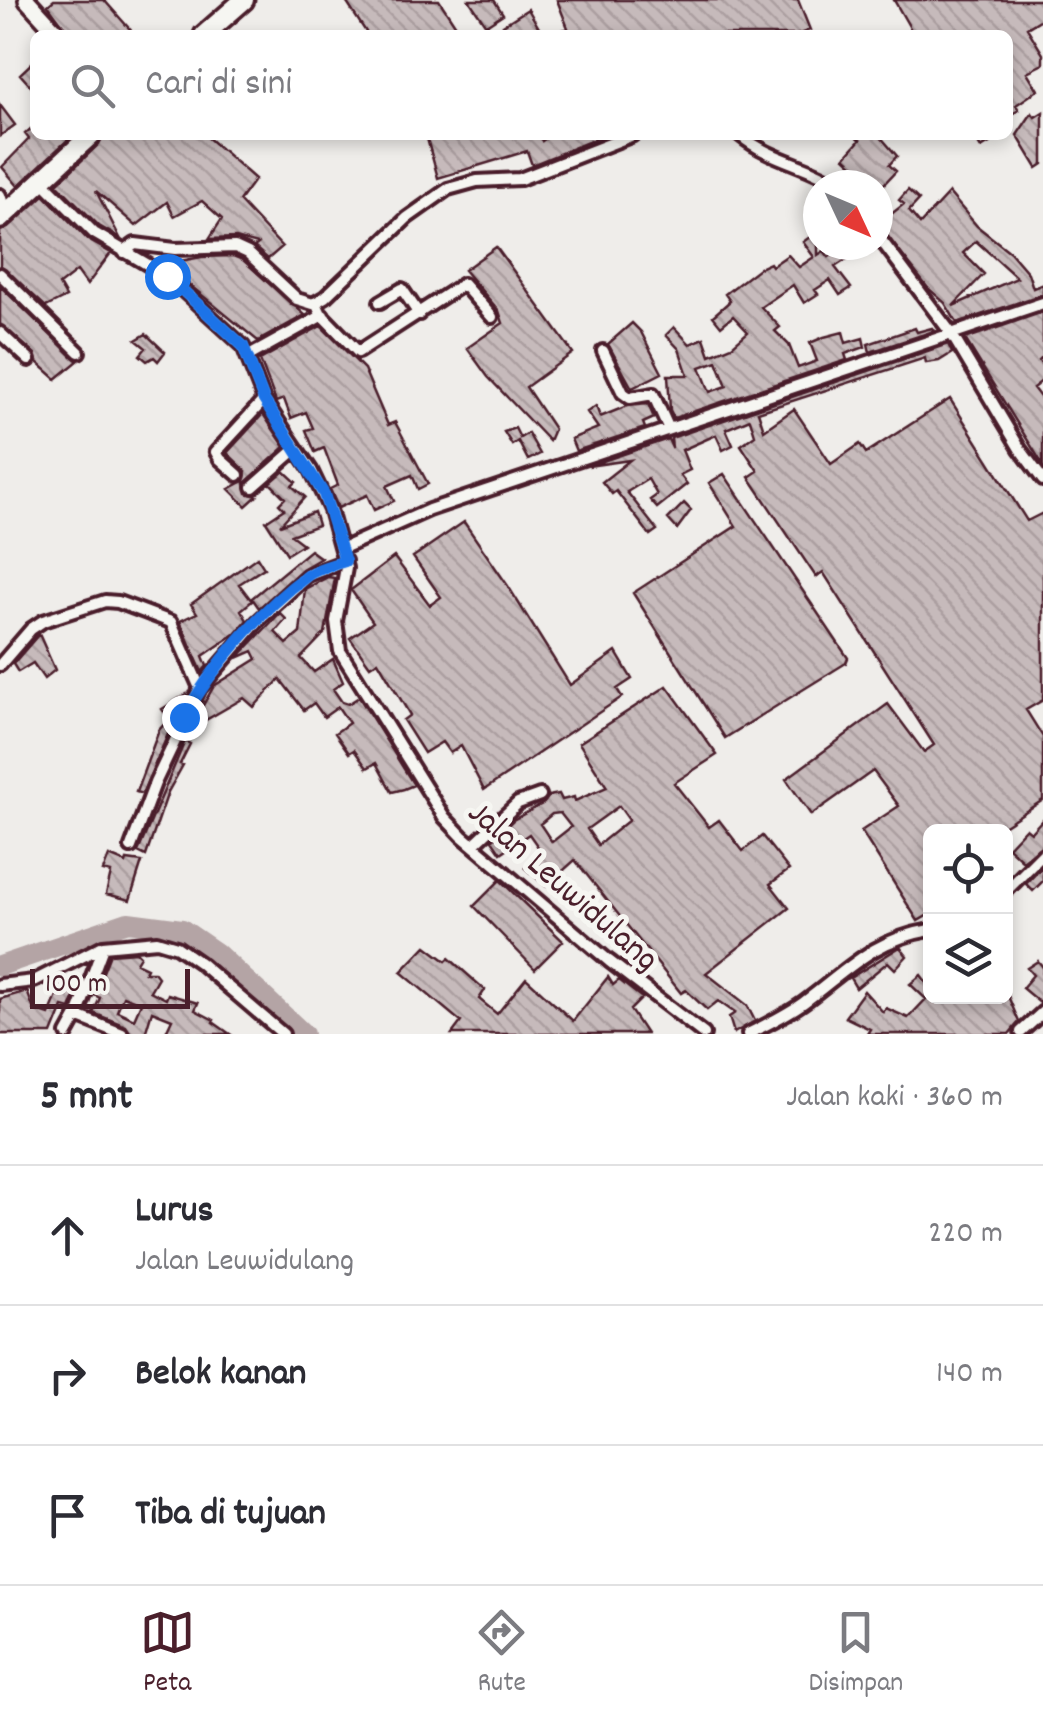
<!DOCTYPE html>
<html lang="id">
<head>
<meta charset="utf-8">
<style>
	:root { --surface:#fff; --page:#f7f7f7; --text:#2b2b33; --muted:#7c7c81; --line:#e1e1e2; --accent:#4a1f2b }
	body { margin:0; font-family:Dekko,sans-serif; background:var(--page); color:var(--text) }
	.controls { position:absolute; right:30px; bottom:30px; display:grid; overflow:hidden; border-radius:15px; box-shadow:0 5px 15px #0003 }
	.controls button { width:90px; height:90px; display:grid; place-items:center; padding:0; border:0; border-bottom:2px solid var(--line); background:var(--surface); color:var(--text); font:50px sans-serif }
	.compass { position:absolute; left:803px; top:170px; width:90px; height:90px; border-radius:50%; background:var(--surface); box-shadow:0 5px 15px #0003; rotate:134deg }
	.scale { position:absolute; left:30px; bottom:25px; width:160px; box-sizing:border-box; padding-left:10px; border:5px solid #4a1f2b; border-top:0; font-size:28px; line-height:35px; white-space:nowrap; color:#4a1f2b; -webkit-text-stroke:8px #f6f6f2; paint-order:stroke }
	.stop { position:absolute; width:30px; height:30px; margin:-22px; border:8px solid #1a73e8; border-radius:50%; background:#fff }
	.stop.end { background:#1a73e8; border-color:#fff; box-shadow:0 2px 10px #0008 }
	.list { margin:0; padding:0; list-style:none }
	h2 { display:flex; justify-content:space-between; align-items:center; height:130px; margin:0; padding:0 40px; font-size:42px }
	h2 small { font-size:32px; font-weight:400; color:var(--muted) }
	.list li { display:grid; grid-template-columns:65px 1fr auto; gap:30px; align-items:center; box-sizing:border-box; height:140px; padding:0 40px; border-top:2px solid var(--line) }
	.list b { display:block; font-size:38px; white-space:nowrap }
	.list p { margin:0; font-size:32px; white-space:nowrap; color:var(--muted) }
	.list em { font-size:32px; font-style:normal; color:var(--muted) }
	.icon { flex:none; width:55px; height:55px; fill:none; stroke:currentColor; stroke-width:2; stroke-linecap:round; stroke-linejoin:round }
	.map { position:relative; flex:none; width:1043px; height:1034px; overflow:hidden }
	.search { position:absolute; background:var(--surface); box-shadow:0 5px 15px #0003; left:30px; right:30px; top:30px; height:110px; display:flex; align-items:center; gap:25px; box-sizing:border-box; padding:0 35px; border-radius:15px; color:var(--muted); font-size:38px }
	.sheet { height:550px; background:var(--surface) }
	nav { display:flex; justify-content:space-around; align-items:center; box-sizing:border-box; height:140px; border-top:2px solid var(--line); background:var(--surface); font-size:28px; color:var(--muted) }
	nav a { display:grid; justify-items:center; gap:5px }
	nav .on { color:var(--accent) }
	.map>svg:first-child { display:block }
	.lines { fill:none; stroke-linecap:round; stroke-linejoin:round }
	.river { stroke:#b4a4a5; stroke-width:20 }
	.building { fill:url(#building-back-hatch); stroke:#4a1f2b; stroke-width:2.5; fill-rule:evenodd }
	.minor-casing { stroke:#4a1f2b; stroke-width:18 }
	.secondary-casing { stroke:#4a1f2b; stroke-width:22 }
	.primary-casing { stroke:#4a1f2b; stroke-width:25 }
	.minor { stroke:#f6f6f2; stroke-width:10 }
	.secondary { stroke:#f6f6f2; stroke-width:15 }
	.primary { stroke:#f6f6f2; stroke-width:18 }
	.route { stroke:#1a73e8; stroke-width:12 }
	.labels { text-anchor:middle; stroke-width:10; stroke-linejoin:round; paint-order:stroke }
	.street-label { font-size:35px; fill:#4a1f2b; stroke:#f6f6f2 }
</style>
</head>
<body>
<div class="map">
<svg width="1043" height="1034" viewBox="0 0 1043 1034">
	<defs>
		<pattern id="building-back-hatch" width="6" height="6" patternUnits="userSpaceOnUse" patternTransform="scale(2.5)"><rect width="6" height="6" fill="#c6babb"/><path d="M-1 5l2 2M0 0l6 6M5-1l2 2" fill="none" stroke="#ac9fa1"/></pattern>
	</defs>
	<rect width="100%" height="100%" fill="#efedea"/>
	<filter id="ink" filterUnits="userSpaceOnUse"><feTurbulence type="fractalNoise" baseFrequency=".01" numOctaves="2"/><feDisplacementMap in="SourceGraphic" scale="20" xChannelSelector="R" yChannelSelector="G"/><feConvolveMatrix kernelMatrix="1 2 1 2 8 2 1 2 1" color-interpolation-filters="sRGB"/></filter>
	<g filter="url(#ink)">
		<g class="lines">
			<!-- river -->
			<path class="river" d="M0,966L128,922L182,929L217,953L304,1034"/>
		</g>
		<!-- building -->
		<path class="building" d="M54,0H104L135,35H70L48,5Z
			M345,0H439L462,35H368Z
			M469,0H494L503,14L486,25Z
			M557,0H798L810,30L797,35H550L568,28Z
			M894,0H1043V18L1027,28L1043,54V64L1027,72L1038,90L1016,105L1019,110L1008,116V35H914Z
			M528,9L543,35H509L503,25Z
			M35,60V91L20,74Z
			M0,105L15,125L0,136Z
			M1043,112V164L1037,168L1017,135L1032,113L1035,117Z
			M35,125V135H73L18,186L2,167L29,139L25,134Z
			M103,135H205L255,179L239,201L282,247L268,259L254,247L258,244L236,238L209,239L222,219L202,201L174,216L167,202L136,226L96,191L120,238L99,226L57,184L99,144Z
			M426,135H539L542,141L550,135H605L532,165L527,151L438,178Z
			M854,135H879L897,156L889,165L896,171L883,185H848L847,179L857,168L845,157L860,140Z
			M973,135H1003L981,148Z
			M908,190L919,200L909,211L920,224L949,193L977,226L1010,252L1028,273L1033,288L1043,284V294L957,323L945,303L928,288L878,225V211L885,219L904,204L899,200ZM976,241L1017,278L953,306L984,274L963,253Z
			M44,195L88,240L111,253L87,285L77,271L59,285L66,297L46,307L0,265V231L8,228Z
			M818,231V255L824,251L829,257L844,247L850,257L835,267L851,288L840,295L830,280L815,290L818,294L804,303L793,285L761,307L780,327L775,331L789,345L798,368L817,361L810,343L824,337L843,332L846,343L863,338L865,347L845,354L847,360L674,418L670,410L668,375H688L679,349L666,335L674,327L690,344L704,338L710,355L732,346L748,332L733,316L721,326L713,316L730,301L725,294L759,268L770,263L772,266L788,255L799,267L814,257L803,242ZM717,361L727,386L710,392L700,367Z
			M496,247L573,353L526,387L554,429L549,441L488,377L467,348L503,323L499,311L464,270Z
			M233,256L243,260L305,315L258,341L164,264L202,257Z
			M0,286L78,361L56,379L37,362L35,354L0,324Z
			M1043,312V357L1039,361L1043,366V380L1033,388L1043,401V465L965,339Z
			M632,323L641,332L662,373L632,388L608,344Z
			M321,326L364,369L388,425L395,422L428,484L418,489L412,475L387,486L394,501L374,510L367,495L338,508L330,489L338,485L324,448L315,452L306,430L313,428L306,412L291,418L284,399L276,402L260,360Z
			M915,328L917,332L932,328L934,331L870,352L868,344Z
			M146,334L165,352L158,361L154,357L147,361L140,355L146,348L136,340Z
			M948,344L952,353L939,361L926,363L925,358L758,412L764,430L794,409L831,464L860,444L866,453L950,399L1027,521L1043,513V700L1026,710L1043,737V800L994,832H930V914L918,921L861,831L899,806L873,771L811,815L786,779L888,704L924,752L934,745L823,572L816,577L749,477L758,471L741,445L755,435L750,419L726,429L733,445L723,450L716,435L682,450L690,470L680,475L687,484L657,508L650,500L657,495L648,479L627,492L657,530L650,535L616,491L612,494L602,482L630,460L588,466L668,439L672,448L671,438Z
			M648,404L654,418L643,423L645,428L576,451L571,439L598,428L587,412L596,406L600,417L627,406Z
			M263,414L285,447L245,483L247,493L257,496L246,506L229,489L244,481L246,471L227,453Z
			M515,428L520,438L528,433L540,454L528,460L518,441L512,445L504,432Z
			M284,471L296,482L292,486L305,497L280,525L314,512L318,525L291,535L303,544L287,554L266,521L284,509L279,504L285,498L270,483Z
			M724,474L848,658L846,663L725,738L633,593L736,526L709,483Z
			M684,503L691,510L677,529L668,519Z
			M464,522L508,586L570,685L616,652L632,679L617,689L622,697L484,790L461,746L450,753L442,742L424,753L403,720L410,715L378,661L370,666L350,638L373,622L351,590L394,557L430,605L441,597L413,557Z
			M310,550L321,558L302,569L259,608L252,598Z
			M257,557L264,568L239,584L252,601L241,610L247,620L235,634L203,656L207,666L202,672L180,621L197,613L191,604Z
			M328,577L335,578L325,633L301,658L314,672L333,659L343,682L333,689L342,702L348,704L359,697L414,785L404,789L392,792L376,763L367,768L354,750L349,753L335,733L349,723L338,707L324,717L314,703L304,710L280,679L254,707L244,698L204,721L197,716L214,686L257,659L253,651L237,658L280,613L286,619L275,632L287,644L300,633L305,589Z
			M39,634L55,670L44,679L33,663L18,672L13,664Z
			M667,686L717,755L674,783L709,827L719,820L743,851L762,836L789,870L770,884L789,908L706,973L747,1005L755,1021L734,1033L729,1017L735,1013L718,1001L707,1010L686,990L681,993L575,860L546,886L525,868L543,854L529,834L501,853L492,840L513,820L544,803L549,796L559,794L562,800L574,797L575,801L607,787L579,743ZM619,806L629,820L598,845L587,829ZM560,813L571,827L552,842L540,824L552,814Z
			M185,695L142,794L136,792L159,730L169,719L162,709Z
			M185,741L190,744L180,764L183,765L168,792L146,856L138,852Z
			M1043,819V845L1023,861L1008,847L1026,828L1031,832Z
			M109,856L126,863L127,860L142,862L130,900L106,894L111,873L103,871Z
			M1043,866V881L1033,891L1026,884Z
			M500,880L563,941L535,969L474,906Z
			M426,946L446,961L449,958L485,990L479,999L497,1014L526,978L573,1021L608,977L613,985L619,980L642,998L630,1010L646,1034H452L461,1022L401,972Z
			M900,947L907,956L895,969L888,962L856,988L850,978Z
			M136,952L140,956L136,963L147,968L145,972H154L158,977L150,991L166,999L168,994L198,1003L195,1010L214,1020L213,1022L230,1034H165L172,1019L152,1011L145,1034H131L126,1026L93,1013L100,998L94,995L110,954ZM123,996L141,1003L134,1019L117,1011Z
			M1038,961L1043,967L1041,1004L1022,988L1033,975L1027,968Z
			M921,975L930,987V996H1008L1019,1022L1009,1034H867L870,1029L845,1017L864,991L883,1012L886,1008L908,1018L926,999L910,984Z
			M61,986L77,991L70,1009L63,1007L52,1034H0V999L27,991L34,1010L49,1015Z"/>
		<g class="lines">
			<!-- minor casing -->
			<g class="minor-casing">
				<path id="minor" d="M740,135C772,161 805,163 839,185
					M42,181L94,233L167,276L243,346L264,400L311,470L330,510L346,568L336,621L340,651L444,817L462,836L609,961L704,1034
					M0,195L6,213
					M878,236L951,333L1020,449L1043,480
					M124,252L135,244L175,249L235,247L248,253L297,299L313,304L325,297L407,218L448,189L477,181L520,179L633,135
					M0,274L79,352
					M380,302L402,289L419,314
					M316,303L321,314L358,352L463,284L492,317
					M0,333L29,360
					M603,351L623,393L630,398L653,394L668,427
					M249,356L323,315
					M238,475L220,459L216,452L264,400
					M253,487L296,449
					M341,549L429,510L1043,303
					M0,665L31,629L43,621L105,601L118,602L171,622L200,688
					M473,845L518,803L540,795
					M131,847L155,783L200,688L258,621L308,575L345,561
					M1006,891L1043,854
					M0,985L34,981L103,946L157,941L177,947L200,963L283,1034
					M77,1016L103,947
					M1021,1032L1043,1012
					M67,1034L77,1016L122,1034
					M748,1034C766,1025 786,1015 803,1003C848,970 872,940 930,930"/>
			</g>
			<!-- secondary casing -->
			<g class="secondary-casing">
				<path id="secondary" d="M27,0L59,35"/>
			</g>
			<!-- primary casing -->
			<g class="primary-casing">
				<path id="primary" d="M204,35L244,0
					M0,219L91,135"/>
			</g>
			<!-- minor -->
			<use href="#minor" class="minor"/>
			<!-- secondary -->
			<use href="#secondary" class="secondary"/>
			<!-- primary -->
			<use href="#primary" class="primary"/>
		</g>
	</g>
	<g class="lines" filter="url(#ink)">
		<!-- route -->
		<path class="route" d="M167,276L243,346L264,400L324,494L345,561C333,565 318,568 308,575C261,609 212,667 184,717"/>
	</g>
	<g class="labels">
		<!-- street labels -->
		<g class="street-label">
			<text transform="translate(565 884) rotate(41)" y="12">Jalan Leuwidulang</text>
		</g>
	</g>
</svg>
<div class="controls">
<button><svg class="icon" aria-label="locate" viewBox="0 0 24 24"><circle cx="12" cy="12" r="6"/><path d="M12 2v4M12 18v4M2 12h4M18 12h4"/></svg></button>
<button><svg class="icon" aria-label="layers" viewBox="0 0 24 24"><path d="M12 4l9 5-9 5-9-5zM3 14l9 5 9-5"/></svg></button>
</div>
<svg class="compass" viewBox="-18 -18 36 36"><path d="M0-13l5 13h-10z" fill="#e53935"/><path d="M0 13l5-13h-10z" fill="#7c7c81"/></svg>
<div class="scale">100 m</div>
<div class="stop" style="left:167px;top:276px"></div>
<div class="stop end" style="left:184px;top:717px"></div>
<div class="search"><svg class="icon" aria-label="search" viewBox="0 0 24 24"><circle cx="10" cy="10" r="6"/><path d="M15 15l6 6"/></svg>Cari di sini</div>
</div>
<section class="sheet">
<h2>5 mnt<small>Jalan kaki · 360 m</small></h2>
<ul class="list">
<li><svg class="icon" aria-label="ahead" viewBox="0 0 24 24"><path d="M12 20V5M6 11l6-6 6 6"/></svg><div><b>Lurus</b><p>Jalan Leuwidulang</p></div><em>220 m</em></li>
<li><svg class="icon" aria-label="right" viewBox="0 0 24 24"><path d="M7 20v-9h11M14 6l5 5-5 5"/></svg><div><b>Belok kanan</b></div><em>140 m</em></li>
<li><svg class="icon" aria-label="arrive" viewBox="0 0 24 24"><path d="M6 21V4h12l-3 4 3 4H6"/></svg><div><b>Tiba di tujuan</b></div></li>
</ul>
</section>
<nav>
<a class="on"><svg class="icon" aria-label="map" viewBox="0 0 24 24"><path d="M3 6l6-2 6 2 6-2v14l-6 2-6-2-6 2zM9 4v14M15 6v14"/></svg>Peta</a>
<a><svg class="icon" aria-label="directions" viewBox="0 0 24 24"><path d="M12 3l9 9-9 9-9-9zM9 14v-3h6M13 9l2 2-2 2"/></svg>Rute</a>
<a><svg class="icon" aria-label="saved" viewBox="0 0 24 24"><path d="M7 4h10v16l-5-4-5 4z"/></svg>Disimpan</a>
</nav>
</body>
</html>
